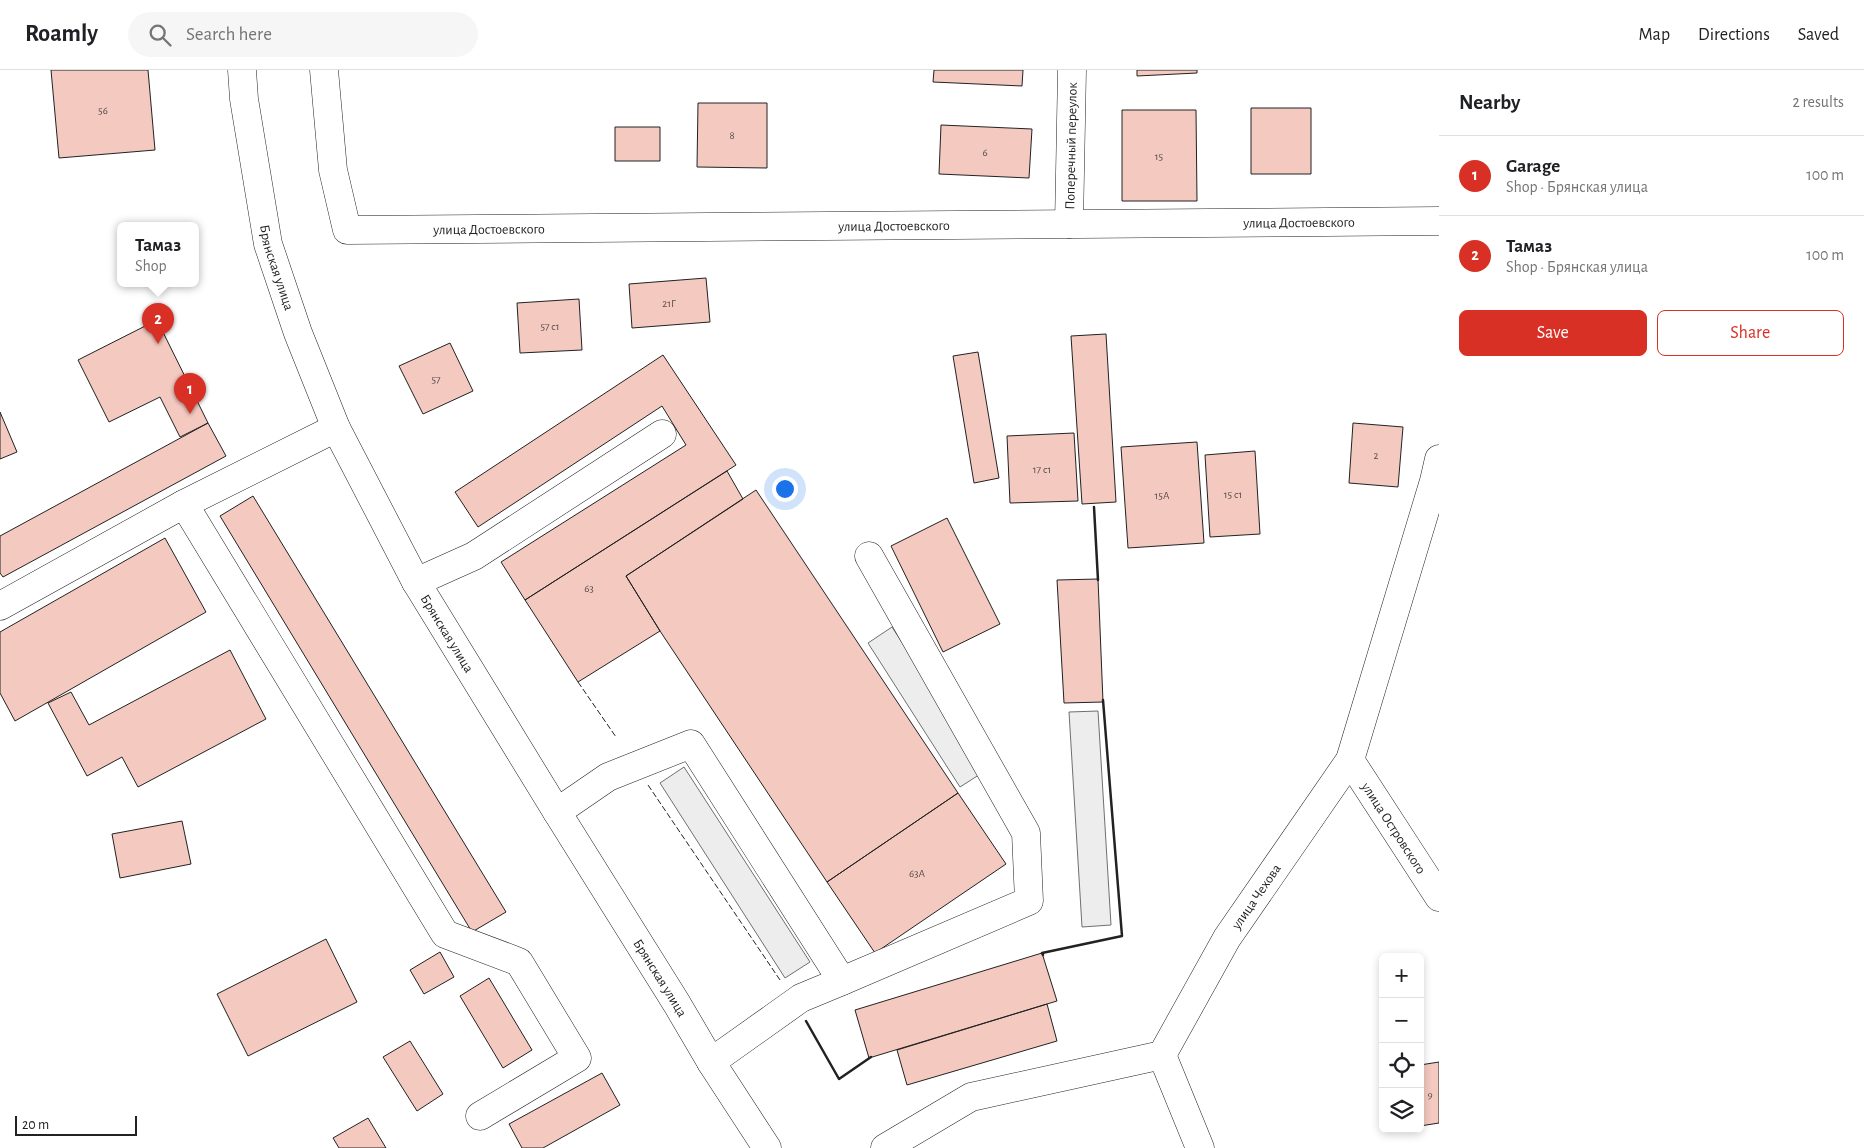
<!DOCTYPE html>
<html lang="en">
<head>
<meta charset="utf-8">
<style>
	:root { --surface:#fff; --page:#f6f6f6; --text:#202124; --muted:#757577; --line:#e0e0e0; --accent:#d93025 }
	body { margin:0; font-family:"Alegreya Sans",sans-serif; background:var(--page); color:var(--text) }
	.controls { position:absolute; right:15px; bottom:15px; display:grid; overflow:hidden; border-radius:8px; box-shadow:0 2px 8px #0003 }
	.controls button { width:45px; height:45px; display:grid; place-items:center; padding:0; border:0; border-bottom:1px solid var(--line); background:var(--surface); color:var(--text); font:25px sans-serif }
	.scale { position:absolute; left:15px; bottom:12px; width:122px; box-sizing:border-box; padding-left:5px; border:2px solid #222; border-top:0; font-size:14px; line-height:18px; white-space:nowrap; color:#222; -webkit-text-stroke:4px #fff; paint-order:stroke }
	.you { position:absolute; left:784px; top:418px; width:18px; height:18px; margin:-12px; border:4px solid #fff; border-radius:50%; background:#1a73e8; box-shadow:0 0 0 8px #1a73e833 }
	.badge { display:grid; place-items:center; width:32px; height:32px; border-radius:50%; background:var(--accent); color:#fff; font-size:16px; font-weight:700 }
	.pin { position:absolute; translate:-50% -41px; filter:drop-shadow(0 1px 2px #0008) }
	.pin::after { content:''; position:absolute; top:26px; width:18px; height:15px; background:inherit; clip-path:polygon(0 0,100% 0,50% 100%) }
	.popup { position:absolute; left:117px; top:152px; width:82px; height:65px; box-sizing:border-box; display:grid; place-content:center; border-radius:8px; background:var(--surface); filter:drop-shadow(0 1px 4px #0005); font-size:16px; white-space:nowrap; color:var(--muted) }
	.popup b { font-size:19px; color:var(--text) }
	.popup::after { content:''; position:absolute; left:50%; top:100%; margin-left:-10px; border:10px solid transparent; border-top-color:var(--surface) }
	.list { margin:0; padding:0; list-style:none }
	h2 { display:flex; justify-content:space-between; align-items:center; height:65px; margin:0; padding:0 20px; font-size:21px }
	h2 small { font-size:16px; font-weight:400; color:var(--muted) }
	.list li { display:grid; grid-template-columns:32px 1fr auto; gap:15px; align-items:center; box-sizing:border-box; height:80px; padding:0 20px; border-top:1px solid var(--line) }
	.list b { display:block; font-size:19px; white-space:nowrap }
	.list p { margin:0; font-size:16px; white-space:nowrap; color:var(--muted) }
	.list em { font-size:16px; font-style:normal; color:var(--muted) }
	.actions { display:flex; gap:10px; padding:15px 20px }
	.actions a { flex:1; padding:11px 0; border:1px solid var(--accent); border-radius:8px; text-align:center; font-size:18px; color:var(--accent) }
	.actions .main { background:var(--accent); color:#fff }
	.icon { flex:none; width:28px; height:28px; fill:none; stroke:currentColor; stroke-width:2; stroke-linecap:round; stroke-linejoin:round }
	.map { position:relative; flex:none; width:1439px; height:1078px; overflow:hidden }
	header { display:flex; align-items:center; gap:30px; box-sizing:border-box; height:70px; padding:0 25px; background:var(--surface); border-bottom:1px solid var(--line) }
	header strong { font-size:24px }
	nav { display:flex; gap:28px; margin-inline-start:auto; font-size:18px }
	.search { width:350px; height:45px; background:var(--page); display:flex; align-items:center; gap:12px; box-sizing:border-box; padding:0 18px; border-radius:28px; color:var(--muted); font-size:19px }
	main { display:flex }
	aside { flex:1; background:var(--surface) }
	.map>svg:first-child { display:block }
	.parking { fill:#ededed; stroke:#6f6f6f }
	.building { fill:#f3c9c0; stroke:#222 }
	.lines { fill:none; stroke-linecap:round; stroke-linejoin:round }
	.minor-casing { stroke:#222; stroke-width:29 }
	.highway-casing { stroke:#222; stroke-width:29 }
	.minor { stroke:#fff; stroke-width:28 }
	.highway { stroke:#fff; stroke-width:28 }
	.fence { stroke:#222; stroke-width:1; stroke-dasharray:6 2.5; stroke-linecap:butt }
	.wall { stroke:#222; stroke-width:2.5 }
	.labels { text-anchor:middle; stroke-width:4; stroke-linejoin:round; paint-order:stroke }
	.number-label { font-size:11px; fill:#564c4a }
	.street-label { font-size:14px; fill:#222; stroke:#fff }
</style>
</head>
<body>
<header>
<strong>Roamly</strong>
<div class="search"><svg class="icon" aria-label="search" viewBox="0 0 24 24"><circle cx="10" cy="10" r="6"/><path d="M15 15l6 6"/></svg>Search here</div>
<nav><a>Map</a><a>Directions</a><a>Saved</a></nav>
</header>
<main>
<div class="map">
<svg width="1439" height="1078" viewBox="0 0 1439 1078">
	<rect width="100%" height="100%" fill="#fff"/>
	<!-- parking -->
	<path class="parking" d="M892,557L985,701L960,717L868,573Z
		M1098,641L1111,855L1082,857L1069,642Z
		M684,697L810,892L785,908L660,713Z"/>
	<!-- building -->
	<path class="building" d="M51,0H148L155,80L59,88Z
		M934,0H1023L1022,16L933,12Z
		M1137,0H1197V3L1137,6Z
		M698,33H767V98L697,97Z
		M1251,38H1311V104H1251Z
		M1122,40H1196L1197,131H1122Z
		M941,55L1032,59L1029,108L939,104Z
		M615,57H660V91H615Z
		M706,208L710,252L632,258L629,214Z
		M579,229L582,280L520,283L517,233Z
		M157,250L208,353L180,367L160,327L109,352L78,290Z
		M1106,264L1116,432L1082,434L1071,266Z
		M450,273L473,321L423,344L399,296Z
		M978,282L999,408L974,413L953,286Z
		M663,285L736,395L525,530L501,492L686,375L662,336L478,457L455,422Z
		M0,342L17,382L0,389Z
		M208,353L226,386L3,507L0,503V466Z
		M1353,353L1403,357L1398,417L1349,413Z
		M1074,363L1078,431L1010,433L1007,366Z
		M1197,372L1204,473L1128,478L1121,377Z
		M1255,381L1260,464L1210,467L1205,385Z
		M727,401L743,429L626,506L660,561L578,612L525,530Z
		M756,420L958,723L827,812L660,561L626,506Z
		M253,426L506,842L472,862L220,446Z
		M947,448L1000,554L943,582L891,476Z
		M165,468L206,542L15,651L0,623V562Z
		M1098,509L1103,632L1064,633L1057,510Z
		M230,580L266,649L138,717L122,687L87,706L48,633L71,622L89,655Z
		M958,723L1006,794L875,883L827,812Z
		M182,751L191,794L120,808L112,764Z
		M326,869L357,932L248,986L217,924Z
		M440,882L454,907L424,924L410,900Z
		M1042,883L1057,931L869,988L855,940Z
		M489,908L532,980L503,998L460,926Z
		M1047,934L1057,971L907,1015L897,980Z
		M410,971L443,1024L417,1041L383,987Z
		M1439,992V1053L1420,1056V995Z
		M602,1003L620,1035L543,1078H522L509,1054Z
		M368,1048L386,1078H339L333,1068Z"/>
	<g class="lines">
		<!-- minor casing -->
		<g class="minor-casing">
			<g id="minor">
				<path id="s1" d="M324,0L333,100L347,160L1439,151"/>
				<path id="s2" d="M1069,154L1072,0"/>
				<path d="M184,434L445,864L519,892L577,988L480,1046"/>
				<path d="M416,512L474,486L662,364"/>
				<path d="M0,536L184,434L336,358"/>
				<path id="s3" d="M1350,690L1439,827"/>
				<path d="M557,742L608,707L691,674L842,911"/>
				<path d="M1162,985L1200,1078"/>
				<path d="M711,992L801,928L842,911L1029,831L1026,763L869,486"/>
				<path id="s4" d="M885,1078L971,1027L1162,985L1227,868L1350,690L1434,411L1439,389"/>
			</g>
		</g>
		<!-- highway casing -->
		<g class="highway-casing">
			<g id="highway">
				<path id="s5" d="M242,0L244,29L268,174L298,263L336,358L416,512L557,742L677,934L711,992L767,1078"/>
			</g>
		</g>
		<!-- minor -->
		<use href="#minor" class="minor"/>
		<!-- highway -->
		<use href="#highway" class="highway"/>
		<!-- fence -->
		<path class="fence" d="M578,612L616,667
			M648,715L780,910"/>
		<!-- wall -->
		<path class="wall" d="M1094,437L1098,510
			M1043,885L1042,883L1122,866L1103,630
			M806,951L839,1009L871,987"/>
	</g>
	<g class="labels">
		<!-- number labels -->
		<g class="number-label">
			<text x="103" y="44">56</text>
			<text x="732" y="69">8</text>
			<text x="985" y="86">6</text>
			<text x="1159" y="90">15</text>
			<text x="669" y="237">21Г</text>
			<text x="550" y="260">57 с1</text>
			<text x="436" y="313">57</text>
			<text x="1376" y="389">2</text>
			<text x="1042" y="403">17 с1</text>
			<text x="1233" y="428">15 с1</text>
			<text x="1162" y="429">15А</text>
			<text x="589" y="522">63</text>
			<text x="917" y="807">63А</text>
			<text x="1430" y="1028">9</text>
		</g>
		<!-- street labels -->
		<g class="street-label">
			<text dy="5" stroke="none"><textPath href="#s2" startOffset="78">Поперечный переулок</textPath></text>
			<text dy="5" stroke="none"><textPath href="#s1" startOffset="1114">улица Достоевского</textPath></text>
			<text dy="5" stroke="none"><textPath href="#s1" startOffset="709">улица Достоевского</textPath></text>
			<text dy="5" stroke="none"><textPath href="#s1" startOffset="304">улица Достоевского</textPath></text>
			<text dy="5" stroke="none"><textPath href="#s5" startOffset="201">Брянская улица</textPath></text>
			<text dy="5" stroke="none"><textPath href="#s5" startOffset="606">Брянская улица</textPath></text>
			<text dy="5" stroke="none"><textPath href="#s3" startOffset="81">улица Островского</textPath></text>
			<text dy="5" stroke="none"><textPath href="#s4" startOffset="480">улица Чехова</textPath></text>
			<text dy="5" stroke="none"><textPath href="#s5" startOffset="1011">Брянская улица</textPath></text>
		</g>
	</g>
</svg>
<div class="controls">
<button>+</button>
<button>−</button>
<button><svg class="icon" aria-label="locate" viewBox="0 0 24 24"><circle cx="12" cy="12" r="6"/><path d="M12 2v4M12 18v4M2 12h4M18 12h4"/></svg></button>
<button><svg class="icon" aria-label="layers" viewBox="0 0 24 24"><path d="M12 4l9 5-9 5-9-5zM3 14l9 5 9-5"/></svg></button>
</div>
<div class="scale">20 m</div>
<div class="you"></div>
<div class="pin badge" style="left:190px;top:344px">1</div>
<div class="pin badge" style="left:158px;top:274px">2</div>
<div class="popup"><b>Тамаз</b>Shop</div>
</div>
<aside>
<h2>Nearby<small>2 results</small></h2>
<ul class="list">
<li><span class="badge">1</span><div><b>Garage</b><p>Shop · Брянская улица</p></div><em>100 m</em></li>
<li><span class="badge">2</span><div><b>Тамаз</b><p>Shop · Брянская улица</p></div><em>100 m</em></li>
</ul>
<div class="actions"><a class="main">Save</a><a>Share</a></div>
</aside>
</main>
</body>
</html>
